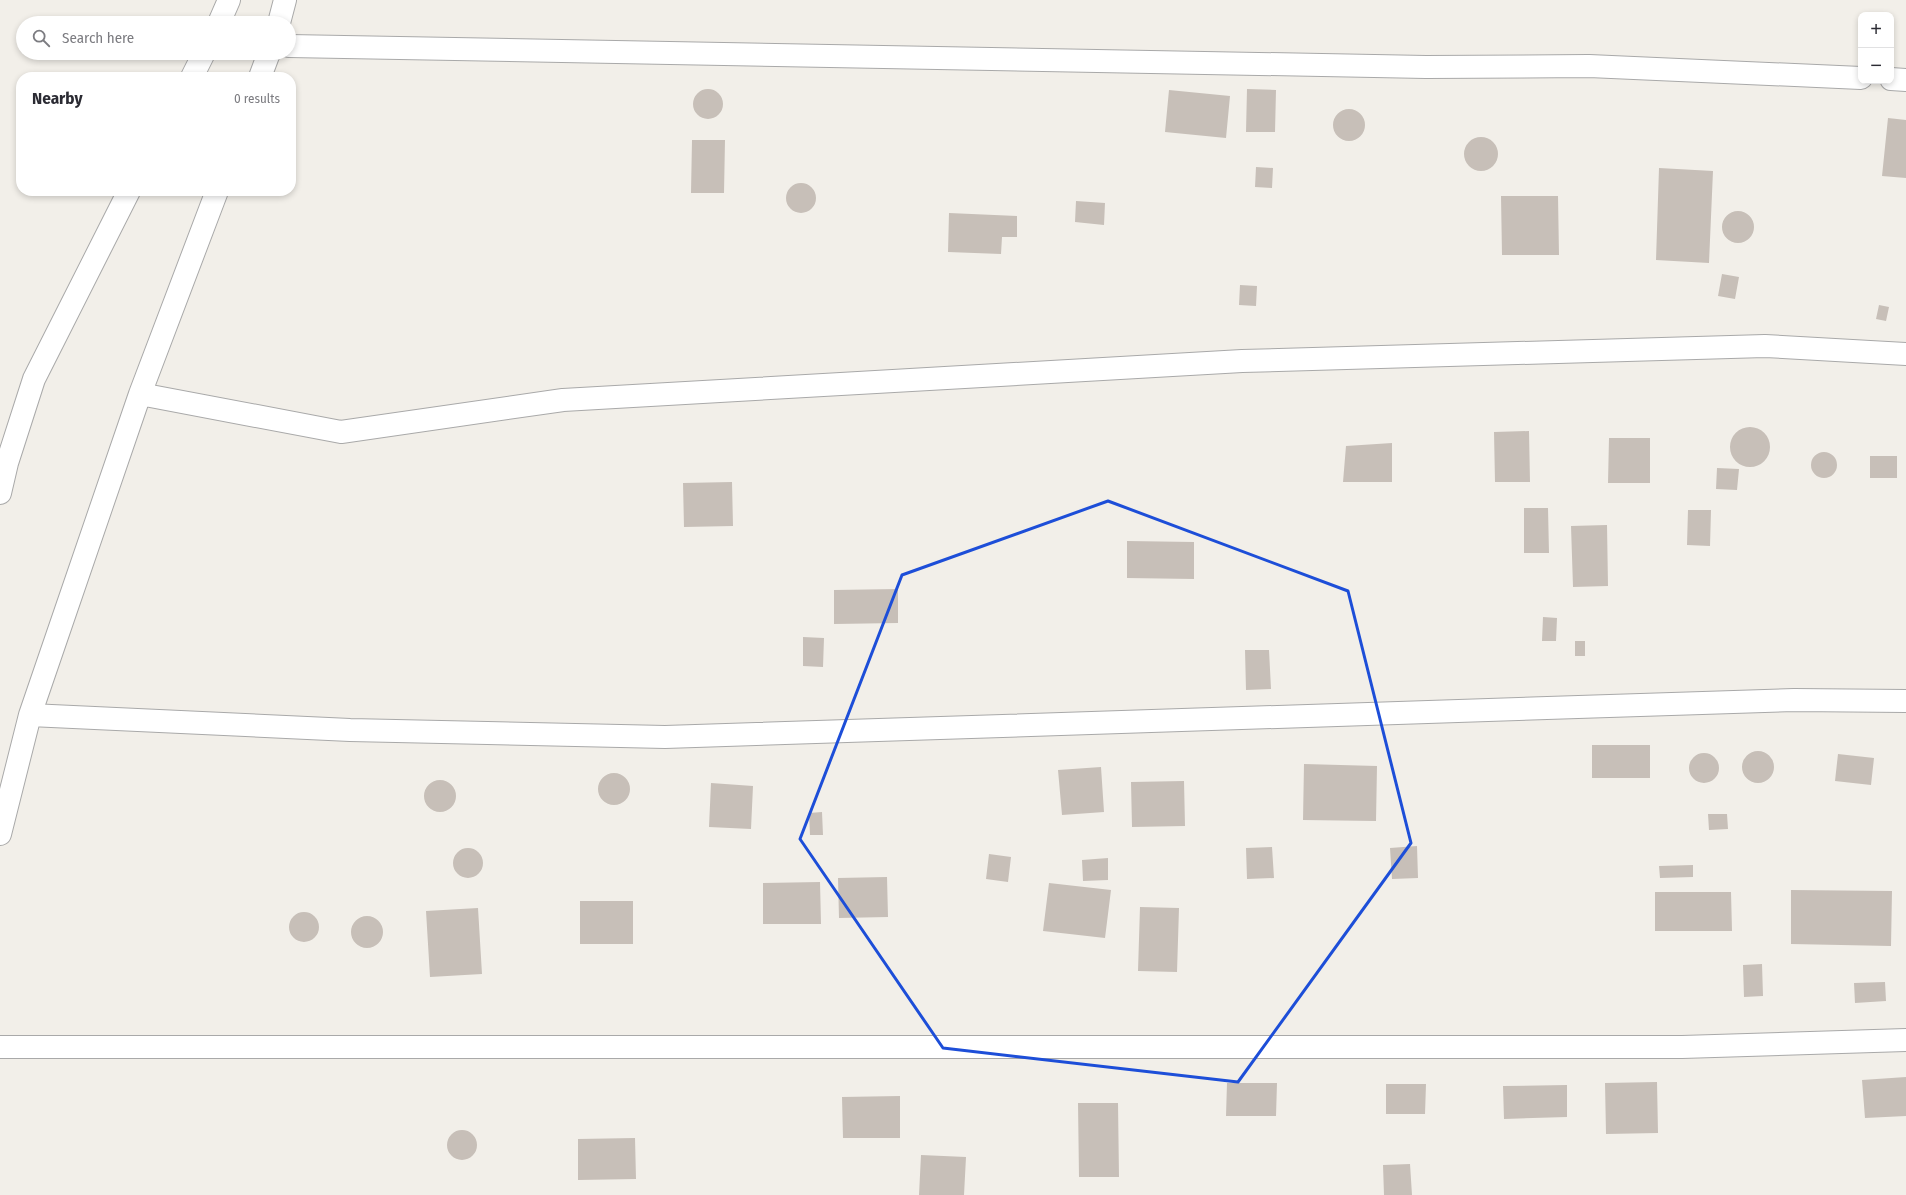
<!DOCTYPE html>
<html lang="en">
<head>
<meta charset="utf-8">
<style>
	:root { --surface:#fff; --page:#f2f2f3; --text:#2b2b33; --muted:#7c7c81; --line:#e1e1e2 }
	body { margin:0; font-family:"Fira Sans Condensed",sans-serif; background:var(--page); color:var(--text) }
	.controls { position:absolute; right:12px; top:12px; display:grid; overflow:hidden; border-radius:8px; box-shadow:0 2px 6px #0003 }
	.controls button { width:36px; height:36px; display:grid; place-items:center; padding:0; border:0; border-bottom:1px solid var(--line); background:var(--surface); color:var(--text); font:20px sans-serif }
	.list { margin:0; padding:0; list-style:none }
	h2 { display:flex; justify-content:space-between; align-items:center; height:52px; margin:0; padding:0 16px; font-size:17px }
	h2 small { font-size:13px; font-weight:400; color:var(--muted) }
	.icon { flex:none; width:22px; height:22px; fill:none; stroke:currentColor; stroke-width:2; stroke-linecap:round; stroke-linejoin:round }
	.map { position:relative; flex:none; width:1906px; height:1195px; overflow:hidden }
	.search { position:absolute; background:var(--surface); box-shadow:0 2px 6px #0003; left:16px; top:16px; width:280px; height:44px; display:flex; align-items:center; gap:10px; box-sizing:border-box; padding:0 14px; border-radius:22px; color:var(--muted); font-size:15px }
	.panel { position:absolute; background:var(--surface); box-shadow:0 2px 6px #0003; left:16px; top:72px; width:280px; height:124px; border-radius:16px }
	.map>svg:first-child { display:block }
	.building { fill:#c7bfb8 }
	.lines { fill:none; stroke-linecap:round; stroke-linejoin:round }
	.minor-casing { stroke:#a9a9a9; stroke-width:24 }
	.minor { stroke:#fff; stroke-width:22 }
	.marked { fill:none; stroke:#1d4ed8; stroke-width:3; stroke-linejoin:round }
</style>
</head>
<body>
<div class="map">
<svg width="1906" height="1195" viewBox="0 0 1906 1195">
	<rect width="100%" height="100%" fill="#f2efe9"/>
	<!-- building -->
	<path class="building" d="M693 104a15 15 0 1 1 30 0a15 15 0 1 1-30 0Z
		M1247,89L1276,90L1275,132H1246Z
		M1169,90L1230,96L1226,138L1165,132Z
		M1333 125a16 16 0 1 1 32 0a16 16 0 1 1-32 0Z
		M1888,118L1906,120V178L1882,176Z
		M1464 154a17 17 0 1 1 34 0a17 17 0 1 1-34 0Z
		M692,140H725L724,193H691Z
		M1256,167L1273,168L1272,188L1255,187Z
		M1659,168L1713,171L1709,263L1656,260Z
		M786 198a15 15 0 1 1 30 0a15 15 0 1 1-30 0Z
		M1501,196H1558L1559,255H1502Z
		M1076,201L1105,203L1104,225L1075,222Z
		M1722 227a16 16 0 1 1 32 0a16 16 0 1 1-32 0Z
		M949,213L1017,216V237H1002L1001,254L948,252Z
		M1722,274L1739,277L1735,299L1718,296Z
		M1240,285L1257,286L1256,306L1239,305Z
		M1879,305L1889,307L1886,321L1876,319Z
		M1730 447a20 20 0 1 1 40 0a20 20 0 1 1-40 0Z
		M1529,431L1530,482H1495L1494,432Z
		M1609,438H1650V483H1608Z
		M1392,443V482H1343L1346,446Z
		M1811 465a13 13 0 1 1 26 0a13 13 0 1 1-26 0Z
		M1870,456H1897V478H1870Z
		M1717,468L1739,469L1737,490L1716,489Z
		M732,482L733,526L684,527L683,483Z
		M1524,508H1548L1549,553H1524Z
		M1688,510H1711L1710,546L1687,545Z
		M1607,525L1608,586L1573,587L1571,526Z
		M1127,541L1194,542V579L1127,578Z
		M898,589V623L834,624V590Z
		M1543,617L1557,618L1556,641H1542Z
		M803,637L824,638L823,667L803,666Z
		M1575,641H1585V656H1575Z
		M1245,650H1269L1271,689L1246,690Z
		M1592,745H1650V778H1592Z
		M1742 767a16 16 0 1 1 32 0a16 16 0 1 1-32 0Z
		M1689 768a15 15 0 1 1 30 0a15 15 0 1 1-30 0Z
		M1838,754L1874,758L1871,785L1835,781Z
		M1304,764L1377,766L1376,821L1303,820Z
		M1101,767L1104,812L1062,815L1058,770Z
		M598 789a16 16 0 1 1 32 0a16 16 0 1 1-32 0Z
		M424 796a16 16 0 1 1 32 0a16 16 0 1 1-32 0Z
		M1184,781L1185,826L1132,827L1131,782Z
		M711,783L753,786L751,829L709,827Z
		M822,812L823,835H810L809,813Z
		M1708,814H1727L1728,829L1709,830Z
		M1417,846L1418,878L1392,879L1390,848Z
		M1272,847L1274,878L1247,879L1246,848Z
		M453 863a15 15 0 1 1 30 0a15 15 0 1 1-30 0Z
		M989,854L1011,857L1008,882L986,879Z
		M1108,858V880L1083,881L1082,860Z
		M1693,865V877L1660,878L1659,866Z
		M887,877L888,917L839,918L838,878Z
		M820,882L821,924H763V883Z
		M1049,883L1111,890L1105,938L1043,931Z
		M1791,890L1892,891L1891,946L1791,944Z
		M1655,892H1731L1732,931H1655Z
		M580,901H633V944H580Z
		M1140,907L1179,908L1177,972L1138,971Z
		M478,908L482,974L430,977L426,911Z
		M289 927a15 15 0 1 1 30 0a15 15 0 1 1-30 0Z
		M351 932a16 16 0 1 1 32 0a16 16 0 1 1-32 0Z
		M1762,964L1763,996L1744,997L1743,965Z
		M1885,982L1886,1001L1855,1003L1854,983Z
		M1906,1077V1116L1865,1118L1862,1080Z
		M1657,1082L1658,1133L1606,1134L1605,1083Z
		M1227,1083H1277L1276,1116H1226Z
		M1386,1084H1426L1425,1114H1386Z
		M1567,1085V1117L1504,1119L1503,1086Z
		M900,1096V1138H843L842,1097Z
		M1078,1103H1118L1119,1177H1079Z
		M447 1145a15 15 0 1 1 30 0a15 15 0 1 1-30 0Z
		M635,1138L636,1179L578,1180V1139Z
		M921,1155L966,1157L964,1195H919Z
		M1410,1164L1412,1195H1384L1383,1165Z"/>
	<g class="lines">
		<!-- minor casing -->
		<g class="minor-casing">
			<path id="minor" d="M219,23L229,0
				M279,23L285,0
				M289,46L1426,67L1589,66L1861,78
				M192,77L204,53
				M260,77L269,53
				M1891,79L1906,80
				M140,394L341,432L563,400L1242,361L1765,346L1906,354
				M0,493L7,463L34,379L129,191
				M30,715L350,730L665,737L1794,700L1906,701
				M0,834L30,715L140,394L217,191
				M0,1047H1682L1906,1040"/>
		</g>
		<!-- minor -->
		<use href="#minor" class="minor"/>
	</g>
	<!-- marked area -->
	<path class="marked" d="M1108,501L1348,591L1411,843L1238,1082L943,1048L800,839L902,575Z"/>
</svg>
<div class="controls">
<button>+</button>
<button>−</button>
</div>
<div class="search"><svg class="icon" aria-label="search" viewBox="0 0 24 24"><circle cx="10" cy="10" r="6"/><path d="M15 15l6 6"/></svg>Search here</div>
<section class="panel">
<h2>Nearby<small>0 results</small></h2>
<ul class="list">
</ul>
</section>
</div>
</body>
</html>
